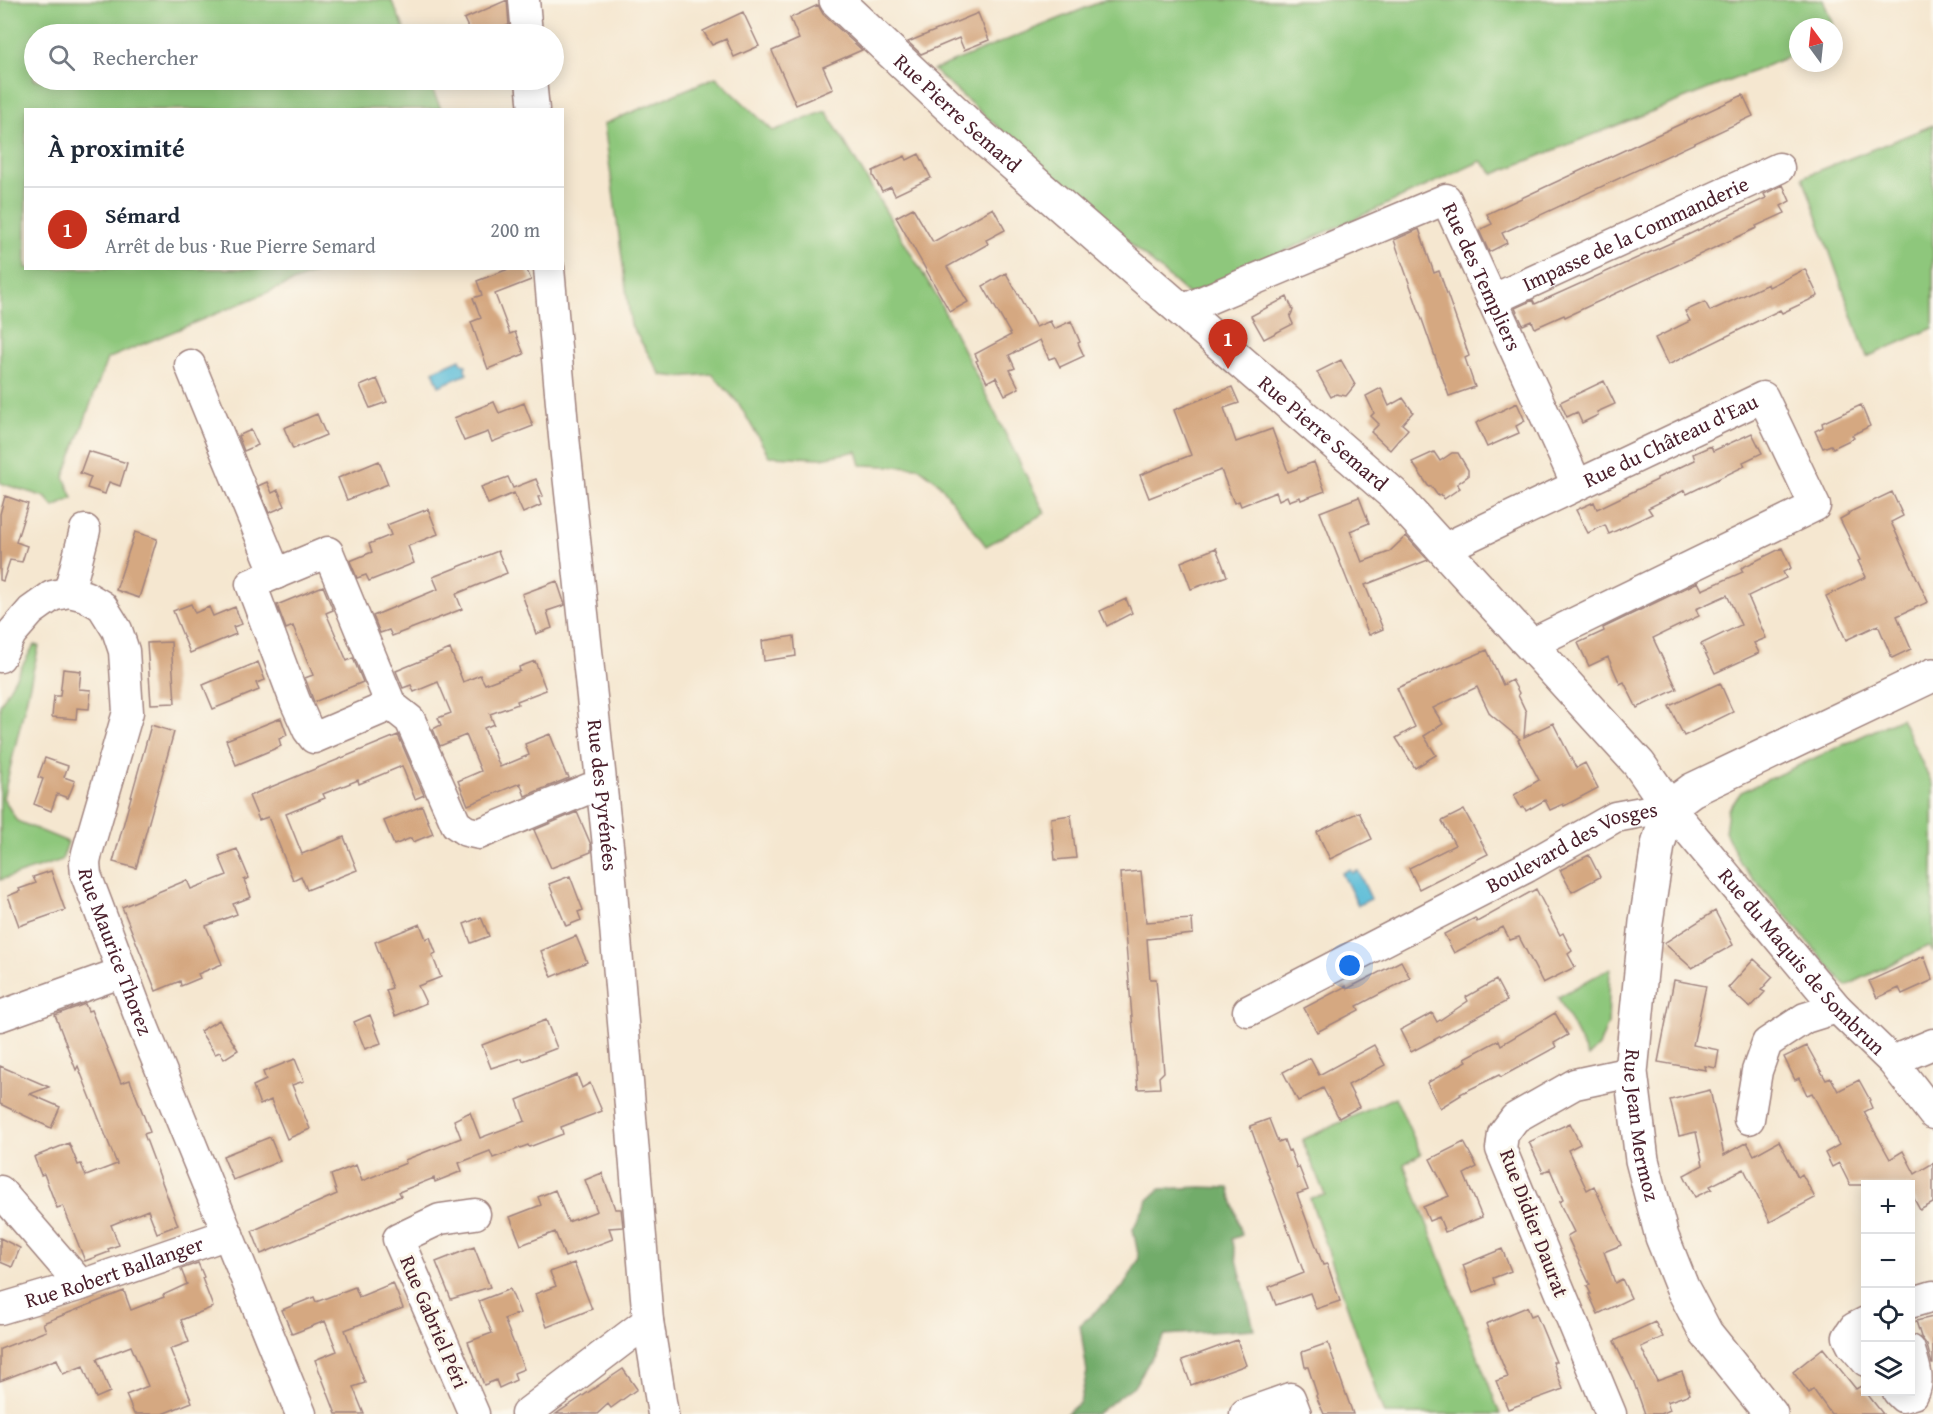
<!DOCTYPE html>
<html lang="fr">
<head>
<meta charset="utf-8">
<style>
	:root { --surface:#fff; --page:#f2f2f3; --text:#1f2937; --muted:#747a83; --line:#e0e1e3; --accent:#c8321e }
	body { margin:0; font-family:"Gentium Book Plus",serif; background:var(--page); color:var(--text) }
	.controls { position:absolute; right:18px; bottom:18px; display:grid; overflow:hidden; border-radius:0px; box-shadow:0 3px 15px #0003 }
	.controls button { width:54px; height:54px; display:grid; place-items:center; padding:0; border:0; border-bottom:2px solid var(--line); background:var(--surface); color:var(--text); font:30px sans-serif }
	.compass { position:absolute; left:1789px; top:18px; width:54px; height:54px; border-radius:50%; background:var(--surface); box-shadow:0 3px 15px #0003; rotate:345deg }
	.you { position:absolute; left:1350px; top:966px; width:21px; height:21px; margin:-15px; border:4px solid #fff; border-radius:50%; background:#1a73e8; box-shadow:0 0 0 9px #1a73e833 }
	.badge { display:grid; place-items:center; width:39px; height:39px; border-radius:50%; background:var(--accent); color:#fff; font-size:20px; font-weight:700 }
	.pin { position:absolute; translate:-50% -50px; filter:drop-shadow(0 2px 3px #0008) }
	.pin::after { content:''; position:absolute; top:32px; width:21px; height:18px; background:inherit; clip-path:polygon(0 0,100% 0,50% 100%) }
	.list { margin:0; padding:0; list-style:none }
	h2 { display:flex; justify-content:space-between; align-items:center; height:78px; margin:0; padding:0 24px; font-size:26px }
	h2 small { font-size:20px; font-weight:400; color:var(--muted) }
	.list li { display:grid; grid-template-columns:39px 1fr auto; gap:18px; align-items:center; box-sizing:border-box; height:84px; padding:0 24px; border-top:2px solid var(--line) }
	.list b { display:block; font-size:22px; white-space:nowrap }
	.list p { margin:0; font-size:20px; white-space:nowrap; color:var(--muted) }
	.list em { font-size:20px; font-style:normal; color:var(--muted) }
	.icon { flex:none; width:33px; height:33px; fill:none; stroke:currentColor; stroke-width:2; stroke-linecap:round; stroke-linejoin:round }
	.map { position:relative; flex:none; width:1933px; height:1414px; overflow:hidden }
	.search { position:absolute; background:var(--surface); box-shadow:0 3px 15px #0003; left:24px; top:24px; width:540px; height:66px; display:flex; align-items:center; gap:15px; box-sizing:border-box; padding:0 21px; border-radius:33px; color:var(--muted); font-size:22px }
	.panel { position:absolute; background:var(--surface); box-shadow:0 3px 15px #0003; left:24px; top:108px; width:540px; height:162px; border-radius:0px }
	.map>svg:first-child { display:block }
	.green { fill:#8ec77b; stroke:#6c7353; stroke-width:1.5 }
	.forest { fill:#72ac6b; stroke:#5e664b; stroke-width:1.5 }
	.water { fill:#58bbd7; stroke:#516d81; stroke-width:1.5 }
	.building { fill:#d5a881 }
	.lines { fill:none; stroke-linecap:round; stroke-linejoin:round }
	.minor-casing { stroke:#a0837e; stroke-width:33 }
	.major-casing { stroke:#a0837e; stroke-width:36 }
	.minor { stroke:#fff; stroke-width:30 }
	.major { stroke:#fff; stroke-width:33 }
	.labels { text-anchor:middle; stroke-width:6; stroke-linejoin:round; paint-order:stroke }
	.street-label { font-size:21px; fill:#4a1f2b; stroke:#fbf7ec }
</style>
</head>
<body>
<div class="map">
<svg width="1933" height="1414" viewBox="0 0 1933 1414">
	<rect width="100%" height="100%" fill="#fbf7ec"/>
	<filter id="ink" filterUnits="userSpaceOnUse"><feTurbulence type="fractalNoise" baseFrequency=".0167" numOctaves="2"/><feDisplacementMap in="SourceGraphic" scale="12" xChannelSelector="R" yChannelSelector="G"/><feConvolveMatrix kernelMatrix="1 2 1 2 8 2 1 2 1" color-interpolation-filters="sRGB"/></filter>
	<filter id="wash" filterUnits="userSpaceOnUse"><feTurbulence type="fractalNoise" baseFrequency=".008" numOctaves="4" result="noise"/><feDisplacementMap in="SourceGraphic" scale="24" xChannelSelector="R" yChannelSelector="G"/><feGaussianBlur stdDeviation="1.35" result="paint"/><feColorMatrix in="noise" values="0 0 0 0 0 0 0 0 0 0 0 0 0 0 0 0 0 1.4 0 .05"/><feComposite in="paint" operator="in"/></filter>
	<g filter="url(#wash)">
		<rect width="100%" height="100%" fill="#f5e7d0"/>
		<!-- green -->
		<path class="green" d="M0,0H391L407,34H34V80H428L441,109L26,110V268L324,269L107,359L64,477L73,498L54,507L45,497L0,483Z
			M1105,0H1823L1834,27H1798V52L1764,67L1494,174L1481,161L1189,295L933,70Z
			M716,77L773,131L826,111L937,297L1045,513L986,546L938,482L918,467L861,465L857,451L822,458L769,456L739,404L712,374L679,377L661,375L631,325L604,124Z
			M1933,125V328L1867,357L1803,177Z
			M34,645L39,646L3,798L17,821L68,842L62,860L0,880V705Z
			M1901,718L1933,786V952L1928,946L1846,986L1741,864L1725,832L1728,810L1741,792Z
			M1610,968L1608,1024L1599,1046L1588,1057L1558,997Z
			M1395,1097L1421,1154L1404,1164L1500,1414H1384L1310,1198L1325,1195L1302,1140Z"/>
		<!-- forest -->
		<path class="forest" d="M1200,1187L1229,1188L1242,1235L1232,1239L1254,1329L1165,1335L1135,1385L1096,1414H1066L1080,1402L1087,1372L1080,1325L1123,1287L1139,1259L1133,1229L1148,1200L1160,1189Z"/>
		<!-- water -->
		<path class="water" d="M460,359L462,364L466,365L465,369L467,374L439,386L433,371Z
			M1350,869L1352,873L1358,871L1371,899L1358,905L1342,873Z"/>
		<g id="blocks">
			<!-- building -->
			<path class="building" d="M507,0L509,25L488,34H471L464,19Z
				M818,5L823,14L862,50L823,67L833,89L796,105L772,51L799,39L790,18Z
				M743,12L759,46L734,57L726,39L712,45L703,31Z
				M978,13L989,40L964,50L959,38L921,54L908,42Z
				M1743,95L1753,116L1502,233L1507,243L1489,252L1479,230L1492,224L1487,214Z
				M919,154L931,178L895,195L891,187L882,191L873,176V171L905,156L907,160Z
				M1783,185L1790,201L1781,206L1785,213L1756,226L1757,228L1565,317L1564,315L1535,328L1532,321L1523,325L1515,308L1533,300L1535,304L1675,241L1766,198L1764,194Z
				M913,208L933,242L993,208L1005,230L986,240L988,244L947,267L968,302L950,312L896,217Z
				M1419,229L1434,273L1439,271L1469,356L1465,358L1475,387L1449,396L1394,240Z
				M511,268H526L531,280L495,294L510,334L515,332L524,354L488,369L471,322L481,318L473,298L482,295L477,281Z
				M1805,269L1818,296L1782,313L1780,310L1668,365L1655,338L1690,321L1685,311L1705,302L1710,311L1768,284L1769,287Z
				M1006,273L1036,327L1050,321L1054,329L1071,321L1080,342L1078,343L1084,356L1060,367L1055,357L1049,359L1040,340L1009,355L1015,368L1010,370L1019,388L1005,395L996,377L987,382L976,361L978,360L975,354L1011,335L983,286Z
				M1287,297L1293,310L1290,317L1293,324L1264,339L1251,316Z
				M1341,360L1355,385L1346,396L1336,394L1331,397L1317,372Z
				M377,379L387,402L370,408L360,386Z
				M1604,381L1615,404L1597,412L1598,415L1582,423L1577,412L1567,417L1560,402Z
				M1232,387L1239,403L1224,408L1236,442L1272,429L1288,472L1314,462L1325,491L1301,500L1300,497L1289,501L1287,496L1279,500L1276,492L1241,506L1239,501L1234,503L1221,470L1149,498L1140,475L1191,455L1174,410Z
				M1381,388L1389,406L1403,398L1413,412L1402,424L1408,429L1390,450L1371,432L1379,424L1371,416L1374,413L1366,396Z
				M494,402L499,413L524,403L533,426L492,442L488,432L464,441L454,418Z
				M1517,403L1525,421L1516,426L1519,433L1487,447L1476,423Z
				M1861,405L1870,426L1852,435L1854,438L1833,448L1831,445L1823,448L1815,431L1823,427L1822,423Z
				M317,414L326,435L293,449L284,428Z
				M251,430L258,445L244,451L238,436Z
				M1752,433L1762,453L1743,462L1745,466L1687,494L1685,490L1648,508L1652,514L1609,534L1605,525L1588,533L1576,510L1594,502L1597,509L1657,480V478L1695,460L1693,454L1711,446L1713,451Z
				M88,451L127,463L120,486L109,482L105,494L87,488L91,477L80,473Z
				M1434,452L1440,461L1452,453H1458L1468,470V476L1457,484L1460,488L1444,499L1441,494L1438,496L1431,486L1429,487L1412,462Z
				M379,461L388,484L347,500L338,478Z
				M508,477L513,488L536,479L543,496L538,497L541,505L523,513L514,493L488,504L481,487Z
				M267,482L272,493L278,490L285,506L269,513L258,486Z
				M1892,492L1903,516L1891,522L1928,602L1897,616L1911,649L1892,658L1878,625L1846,640L1826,596L1866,577L1858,561L1860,560L1840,519L1849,514L1848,513Z
				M5,496L28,504L16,542L27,546L22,562L10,560L3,581L0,580V514Z
				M1359,497L1369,523L1350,531L1362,562L1389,552L1406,536L1428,560L1365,585L1383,629L1369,635L1320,512Z
				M428,509L438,534L408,546L414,563L369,581L366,575L357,578L350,561L372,552L369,544L391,535L387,525Z
				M135,532L157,539L139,598L116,590Z
				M1216,548L1227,576L1191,589L1181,562Z
				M1782,548L1791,568L1783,572L1786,578L1748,596L1766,638L1754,643L1759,653L1715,673L1701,644L1741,625L1727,595L1696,609L1699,616L1653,638L1677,689L1637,708L1624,682L1620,684L1608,657L1589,666L1578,643L1604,631L1603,628L1698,582L1702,590L1743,572L1741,568Z
				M498,551L507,573L456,594L462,609L392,636L389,630L380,633L373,616L438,589L433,577Z
				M557,581L565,605L547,611L552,628L536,634L522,594Z
				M323,586L333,610L326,613L347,661L353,658L363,682L314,702L305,678L313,675L293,626L286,629L277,605Z
				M1126,599L1132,613L1107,626L1100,611Z
				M191,604L195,613L209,607L213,616L235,607L242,624L233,627L236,634L190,653L173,611Z
				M794,636L796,656L764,661L762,641Z
				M171,642L175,703L151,704L147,643Z
				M450,649L463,682L480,675L485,684L520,671L519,667L535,661L546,690L517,701L518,704L490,714L494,724L484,728L500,767L529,755L525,744L550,734L566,775H568L569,778L525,796L520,783L468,805L458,781L481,771L466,735L440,746L433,729L441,725L438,718L451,713L438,682L414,692L411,685L403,688L396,671Z
				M1487,650L1503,685L1512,680L1519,693L1518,695L1526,712L1524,737L1553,723L1576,768L1585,763L1598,788L1564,806L1563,804L1550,810L1545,800L1526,811L1524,807L1521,808L1514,795L1539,780L1518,740L1520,739L1490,714L1477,687L1433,708L1443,724L1424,736L1436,755L1415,768L1396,738L1415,727L1397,688Z
				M258,662L265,680L256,683L259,690L213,709L203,685Z
				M63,669L81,671L79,689L91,690L89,709L77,708L76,719L52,717L54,696H60Z
				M1720,683L1733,712L1684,736L1669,706Z
				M281,718L287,735L279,739L281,746L236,765L226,740Z
				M151,725L174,732L136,868L113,862Z
				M398,735L424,795L415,799L402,766L359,784L358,780L323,794L325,798L286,814L302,854L344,837L357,870L307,890L301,876L293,880L268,817L259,820L249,796Z
				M45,758L68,766L64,777L75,781L68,798L57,794L51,811L34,804L43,779L38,777Z
				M422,806L433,834L413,842L411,838L394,845L384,821Z
				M1464,810L1488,854L1419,889L1409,868L1455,845L1442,821Z
				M577,812L591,845V852L551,868L534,830Z
				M1359,812L1372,839L1330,859L1317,832Z
				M1071,815L1076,858L1055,860L1051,818Z
				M237,849L249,878L244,880L251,897L233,904L237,914L206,926L222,964L198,974L200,978L181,986L180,981L156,991L122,907L187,880L191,889L227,875L219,856Z
				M1589,855L1600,877L1572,892L1560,870Z
				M51,871L65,910L19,926L8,896L20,891L19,889L36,883L33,877Z
				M1141,871L1146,922L1192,919L1193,934L1147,939L1150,979H1156L1164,1072L1159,1077L1160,1088L1138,1089L1120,873Z
				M570,876L583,910L578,912L581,920L566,926L549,884Z
				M1536,889L1560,935L1563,933L1572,951L1568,954L1575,967L1543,983L1519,937L1510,940L1503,927L1454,953L1444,934L1475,918L1477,922Z
				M1715,911L1733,945L1692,968L1664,943Z
				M481,917L489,936L471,943L464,924Z
				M420,924L426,939L430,937L436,953L432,955L441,977L418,986L426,1003L395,1016L386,990L392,988L375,942Z
				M576,936L587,962L552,977L541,951Z
				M1924,956L1933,980L1902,994L1899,988L1877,998L1869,981Z
				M1754,959L1773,977L1761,990L1765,992L1750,1008L1728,988Z
				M1401,961L1410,978L1357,1006L1359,1010L1317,1032L1304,1008L1346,986L1347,989Z
				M1496,980L1507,1001L1411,1052L1400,1030L1432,1013L1437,1022L1468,1001L1466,997Z
				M1674,980L1706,986L1693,1045L1719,1050L1716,1068L1705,1066L1706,1070L1658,1062Z
				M85,1004L88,1011L91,1010L121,1083L130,1080L150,1132L144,1134L178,1225L157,1233L148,1210L111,1225L119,1245L108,1249L109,1252L85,1261L63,1206L57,1208L44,1174L41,1175L34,1157L69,1143L78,1165L81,1164L86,1176L117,1164L78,1066L76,1070L55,1015Z
				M1555,1013L1568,1035L1554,1043L1556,1047L1501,1077L1499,1075L1460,1094L1461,1095L1440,1108L1427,1083L1467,1061L1465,1058L1499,1040L1501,1045Z
				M370,1015L381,1043L365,1049L354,1022Z
				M219,1020L238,1050L224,1059L220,1052L215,1054L200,1031Z
				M546,1020L557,1048L523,1061L522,1058L491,1068L482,1045Z
				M1374,1045L1385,1065L1348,1085L1359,1107L1339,1118L1323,1088L1298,1101L1283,1072L1310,1058L1319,1075Z
				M1807,1046L1826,1080L1831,1078L1838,1091L1859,1080L1870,1100L1869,1101L1872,1108L1864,1112L1890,1159L1903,1151L1915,1174L1933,1163V1203L1920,1210L1911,1193V1185H1850L1839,1163L1832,1167L1825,1153L1839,1145L1812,1093L1807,1095L1799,1078L1795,1080L1784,1057Z
				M295,1059L304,1081L292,1085L310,1129L287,1139L271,1100L260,1105L253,1086L266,1080L263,1072Z
				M0,1066L49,1087L30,1094L60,1107L51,1128L0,1104Z
				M577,1075L582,1088L590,1083L602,1111L561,1127L563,1134L529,1147L528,1145L493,1158L490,1151L459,1163L462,1171L435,1182L434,1178L399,1192L401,1196L261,1254L252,1231L337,1194L331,1175L356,1165L362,1181L406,1163L405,1160L461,1138L454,1120L470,1112L480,1138L525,1121L517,1100Z
				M1710,1090L1724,1155L1747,1142L1754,1155L1779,1141L1798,1177L1802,1174L1815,1198L1770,1222L1744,1169L1710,1186L1712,1189L1695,1197L1684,1175L1703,1165L1696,1132L1679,1136L1670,1100Z
				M1269,1119L1278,1142L1284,1140L1288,1151L1290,1150L1297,1168L1299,1167L1308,1190L1297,1194L1323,1265L1327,1264L1340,1301L1316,1309L1310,1293L1276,1305L1269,1287L1304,1273L1250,1126Z
				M1570,1123L1580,1144L1568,1150L1587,1190L1594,1186L1621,1245L1604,1252L1615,1283L1622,1279L1631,1298L1598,1314L1589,1294H1591L1587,1286L1590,1285L1567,1236L1574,1232L1559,1202L1563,1200L1550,1169L1543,1172L1529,1142Z
				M270,1137L280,1161L233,1180L223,1156Z
				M1464,1142L1477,1167L1464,1174L1482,1217L1445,1232L1439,1217L1429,1221L1423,1207L1449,1196L1430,1159Z
				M602,1173L615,1209H621L623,1227L609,1228L613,1239L565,1257L555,1232L521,1245L510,1217L541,1205L538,1197L555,1190L568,1222L597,1211L585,1180Z
				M0,1238L20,1248L12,1267L0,1262Z
				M474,1247L490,1287L451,1299L436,1262Z
				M1502,1249L1511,1271L1493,1278L1495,1284L1473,1293L1463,1265Z
				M198,1263L204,1277L202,1278L213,1307L181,1320L189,1342L170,1349L192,1402L162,1414H134L126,1395L148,1386L131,1346L97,1359L110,1392L96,1398L83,1366L63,1374L57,1359L0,1381V1349L46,1331L43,1323L124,1291L131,1310L164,1297L163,1295L187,1284L181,1269Z
				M574,1263L592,1309L547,1327L535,1294L556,1286L550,1272Z
				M393,1283L403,1308L345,1330L365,1383L353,1387L364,1414H336L315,1360L337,1351L325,1321L292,1334L282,1310L314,1297L316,1302L355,1287L359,1297Z
				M510,1289L520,1313L504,1319L524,1369L514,1373L516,1380L499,1388L496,1380L484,1385L468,1342L492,1333L479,1301Z
				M1527,1307L1531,1316L1536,1314L1556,1362H1553L1563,1389L1508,1409L1496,1381L1508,1377L1486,1324Z
				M1933,1317V1364H1932L1927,1345L1921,1337L1916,1321Z
				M1655,1322L1663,1337L1641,1347L1657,1381L1682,1372L1690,1394L1667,1402L1670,1410L1660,1414H1645L1634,1383L1614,1341Z
				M1237,1340L1246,1365L1191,1385L1182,1360Z
				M1328,1343L1331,1352L1353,1414H1324L1316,1396L1317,1394L1308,1367H1305L1302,1352Z
				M1823,1348L1856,1389L1861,1386L1883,1414H1831L1813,1389L1809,1393L1793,1372Z
				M623,1369L637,1389L611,1408L608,1404L597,1414H556Z"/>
		</g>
	</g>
	<g filter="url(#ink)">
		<use href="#blocks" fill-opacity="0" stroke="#a0837e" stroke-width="1.5"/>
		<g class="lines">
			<!-- minor casing -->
			<g class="minor-casing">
				<g id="minor">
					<path d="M524,0L527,34"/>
					<path d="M531,80L534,110"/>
					<path id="s1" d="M549,268L564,437L609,855L648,1321L663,1414"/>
					<path id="s2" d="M1492,300L1779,168"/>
					<path id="s3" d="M1182,310L1446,199L1577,485"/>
					<path d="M190,365L276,574"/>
					<path id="s4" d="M1443,549L1763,397L1815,506L1531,644"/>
					<path d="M328,552L391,705L314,738L308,730L295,701L251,584Z"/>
					<path d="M69,592L85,530"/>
					<path id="s5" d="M0,657L11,634L31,611L52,596L69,592L85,596L102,606L117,630L124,651L128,712L87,853L85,863L86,875L143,1026L301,1414"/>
					<path d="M391,705L410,720L456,824L466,831L479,834L588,789L601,786"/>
					<path id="s6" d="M1248,1011L1527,867L1615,817L1669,807L1837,1008L1892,1061L1933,1114"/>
					<path d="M0,1016L123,972"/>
					<path d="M1892,1061L1933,1044"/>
					<path d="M1749,1119L1757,1071L1767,1043L1805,1018L1837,1008"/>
					<path d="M0,1191L81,1285"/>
					<path d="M1910,1303L1933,1296"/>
					<path id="s7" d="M0,1309L81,1285L228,1234"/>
					<path d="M1866,1322L1854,1328L1848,1337L1852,1345L1866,1361"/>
					<path d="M1898,1392L1903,1397L1913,1394C1921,1380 1914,1365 1910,1350"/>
					<path d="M474,1414L398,1239L440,1219L475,1214"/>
					<path d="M526,1414L648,1321"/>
					<path d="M1245,1414L1290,1398L1296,1414"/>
					<path d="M1611,1414L1501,1149L1503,1134L1515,1118L1575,1084L1631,1072"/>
				</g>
			</g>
			<!-- major casing -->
			<g class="major-casing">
				<g id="major">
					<path id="s8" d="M836,0L974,130L1393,494L1639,764L1669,807"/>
					<path id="s9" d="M1669,807L1658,845L1646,922L1631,1072L1642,1160L1662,1237L1682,1287L1706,1333L1771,1414"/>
					<path d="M1669,807L1692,790L1933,675"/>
				</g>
			</g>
			<!-- minor -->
			<use href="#minor" class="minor"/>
			<!-- major -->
			<use href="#major" class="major"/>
		</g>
	</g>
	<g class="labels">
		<!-- street labels -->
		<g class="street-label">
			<text dy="7" stroke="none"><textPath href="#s8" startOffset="166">Rue Pierre Semard</textPath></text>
			<text dy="7" stroke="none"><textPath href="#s2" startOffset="158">Impasse de la Commanderie</textPath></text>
			<text dy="7" stroke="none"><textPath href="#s3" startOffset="372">Rue des Templiers</textPath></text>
			<text dy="7" stroke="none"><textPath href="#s8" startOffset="652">Rue Pierre Semard</textPath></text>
			<text dy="7" stroke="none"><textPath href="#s4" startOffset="252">Rue du Château d'Eau</textPath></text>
			<text dy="7" stroke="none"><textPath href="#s1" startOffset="530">Rue des Pyrénées</textPath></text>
			<text dy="7" stroke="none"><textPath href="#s6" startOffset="364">Boulevard des Vosges</textPath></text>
			<text dy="7" stroke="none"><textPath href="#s5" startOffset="498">Rue Maurice Thorez</textPath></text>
			<text dy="7" stroke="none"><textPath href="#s6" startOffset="674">Rue du Maquis de Sombrun</textPath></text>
			<text dy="7" stroke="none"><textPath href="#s9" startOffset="322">Rue Jean Mermoz</textPath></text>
			<text transform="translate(1534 1223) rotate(69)" y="7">Rue Didier Daurat</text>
			<text dy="7" stroke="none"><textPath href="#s7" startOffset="120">Rue Robert Ballanger</textPath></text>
			<text transform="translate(434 1322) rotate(67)" y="7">Rue Gabriel Péri</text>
		</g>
	</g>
</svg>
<div class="controls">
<button>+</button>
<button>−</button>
<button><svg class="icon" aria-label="locate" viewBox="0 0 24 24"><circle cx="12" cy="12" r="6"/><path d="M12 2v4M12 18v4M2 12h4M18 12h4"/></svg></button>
<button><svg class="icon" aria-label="layers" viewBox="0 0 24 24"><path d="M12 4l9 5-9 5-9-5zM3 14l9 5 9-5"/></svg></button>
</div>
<svg class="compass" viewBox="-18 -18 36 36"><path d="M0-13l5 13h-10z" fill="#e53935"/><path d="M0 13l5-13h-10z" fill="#747a83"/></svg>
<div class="you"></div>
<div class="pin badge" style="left:1228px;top:369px">1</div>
<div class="search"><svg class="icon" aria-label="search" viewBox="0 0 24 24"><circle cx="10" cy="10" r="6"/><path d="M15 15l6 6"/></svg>Rechercher</div>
<section class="panel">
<h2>À proximité<small></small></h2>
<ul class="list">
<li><span class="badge">1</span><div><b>Sémard</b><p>Arrêt de bus · Rue Pierre Semard</p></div><em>200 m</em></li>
</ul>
</section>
</div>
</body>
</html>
